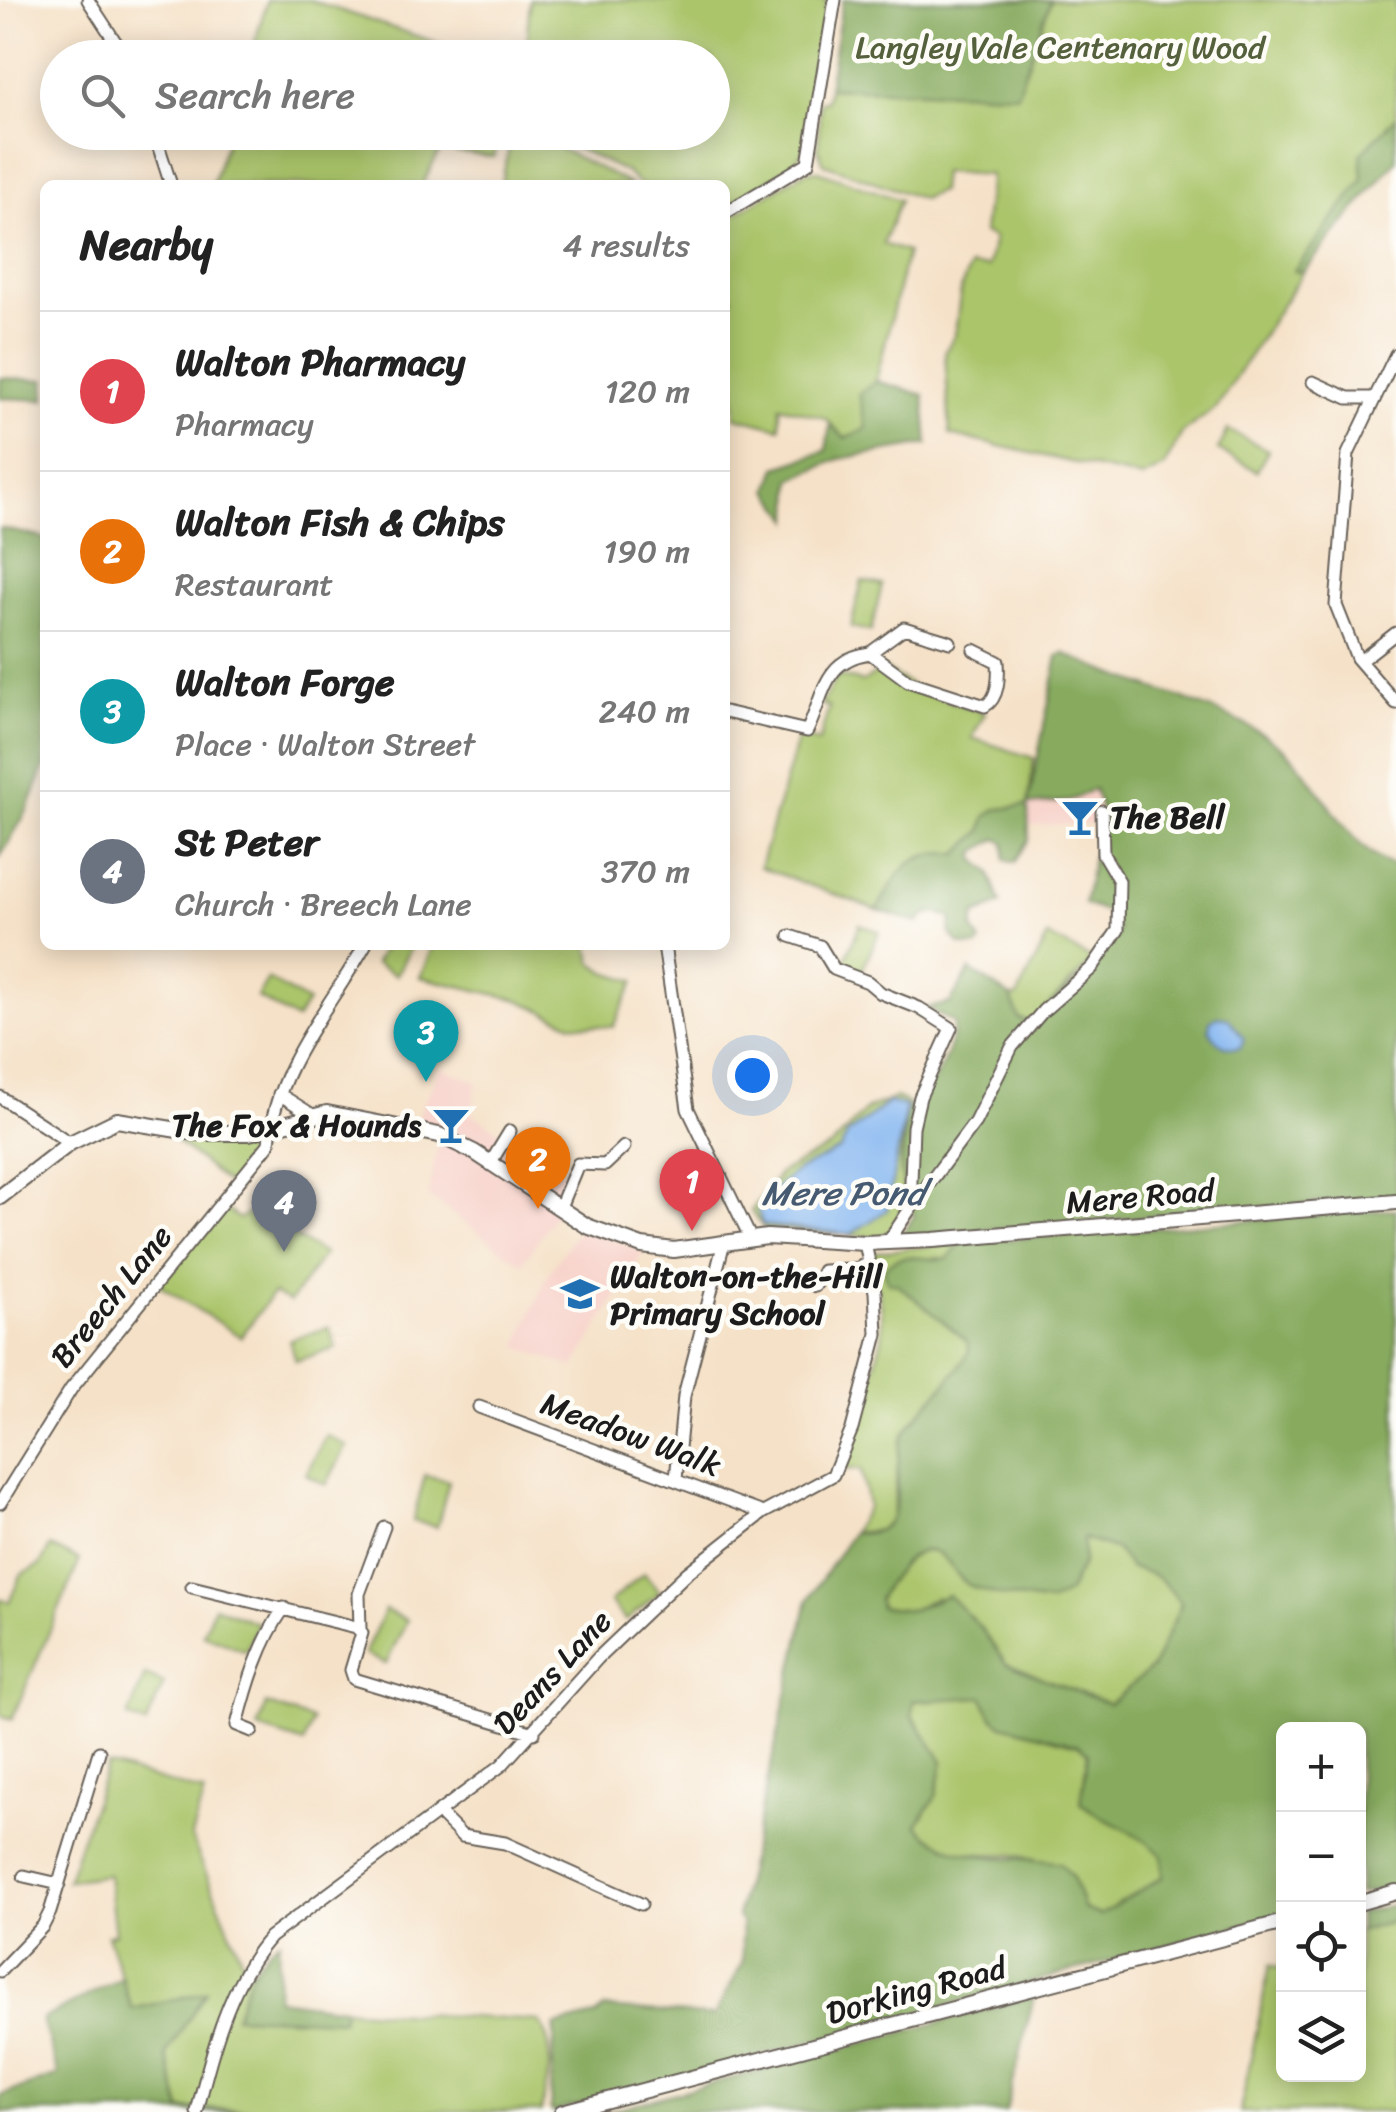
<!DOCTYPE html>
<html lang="en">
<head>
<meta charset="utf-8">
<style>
	:root { --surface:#fff; --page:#f6f6f6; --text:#222; --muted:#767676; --line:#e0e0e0; --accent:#1f6fb2 }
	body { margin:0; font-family:Sriracha,sans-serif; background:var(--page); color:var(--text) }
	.controls { position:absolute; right:30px; bottom:30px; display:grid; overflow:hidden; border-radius:15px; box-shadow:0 5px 25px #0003 }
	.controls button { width:90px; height:90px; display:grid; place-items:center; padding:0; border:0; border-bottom:2px solid var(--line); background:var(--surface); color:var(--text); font:50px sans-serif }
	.you { position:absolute; left:752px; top:1075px; width:35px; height:35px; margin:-25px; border:8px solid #fff; border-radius:50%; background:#1a73e8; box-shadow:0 0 0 15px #1a73e833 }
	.badge { display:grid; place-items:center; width:65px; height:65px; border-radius:50%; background:var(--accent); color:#fff; font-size:32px; font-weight:700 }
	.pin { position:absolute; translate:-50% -82px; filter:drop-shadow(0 2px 5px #0008) }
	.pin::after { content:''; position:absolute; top:52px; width:35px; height:30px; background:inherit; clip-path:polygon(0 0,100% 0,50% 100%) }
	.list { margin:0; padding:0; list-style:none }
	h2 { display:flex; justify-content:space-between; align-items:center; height:130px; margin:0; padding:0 40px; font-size:42px }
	h2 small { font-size:32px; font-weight:400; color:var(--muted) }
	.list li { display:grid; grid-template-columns:65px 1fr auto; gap:30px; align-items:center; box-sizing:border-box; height:160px; padding:0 40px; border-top:2px solid var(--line) }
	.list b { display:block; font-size:38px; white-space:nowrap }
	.list p { margin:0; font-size:32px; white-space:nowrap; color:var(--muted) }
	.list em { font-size:32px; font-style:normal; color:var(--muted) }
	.icon { flex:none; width:55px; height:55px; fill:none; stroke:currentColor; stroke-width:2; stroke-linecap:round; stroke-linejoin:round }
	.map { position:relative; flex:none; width:1396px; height:2112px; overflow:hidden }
	.search { position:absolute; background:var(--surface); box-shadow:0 5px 25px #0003; left:40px; top:40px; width:690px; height:110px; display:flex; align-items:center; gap:25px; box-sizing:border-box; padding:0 35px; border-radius:55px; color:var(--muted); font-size:38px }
	.panel { position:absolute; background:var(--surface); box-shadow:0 5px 25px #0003; left:40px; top:180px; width:690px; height:770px; border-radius:15px }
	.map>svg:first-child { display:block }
	.built { fill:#f7d1c9 }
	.green { fill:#aac56b; stroke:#637044; stroke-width:2.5 }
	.forest { fill:#87aa5f; stroke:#52633e; stroke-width:2.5; fill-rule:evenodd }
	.water { fill:#84b6f1; stroke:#506986; stroke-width:2.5 }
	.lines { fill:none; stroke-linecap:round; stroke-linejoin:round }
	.minor-casing { stroke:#686158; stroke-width:15 }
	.major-casing { stroke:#686158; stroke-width:18 }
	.minor { stroke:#fff; stroke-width:11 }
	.major { stroke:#fff; stroke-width:14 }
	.labels { text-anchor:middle; stroke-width:9; stroke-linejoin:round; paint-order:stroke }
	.park-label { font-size:32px; fill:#55603c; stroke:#fdfcf7 }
	.poi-label { font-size:32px; font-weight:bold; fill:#1c1c1c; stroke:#fdfcf7; text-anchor:start }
	.street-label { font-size:32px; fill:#1c1c1c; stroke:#fdfcf7 }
	.water-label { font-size:35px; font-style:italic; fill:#465a71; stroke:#fdfcf7 }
</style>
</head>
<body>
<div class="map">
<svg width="1396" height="2112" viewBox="0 0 1396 2112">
	<rect width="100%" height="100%" fill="#fdfcf7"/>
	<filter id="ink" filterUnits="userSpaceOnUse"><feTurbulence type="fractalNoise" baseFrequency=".01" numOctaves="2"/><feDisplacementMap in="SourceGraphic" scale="20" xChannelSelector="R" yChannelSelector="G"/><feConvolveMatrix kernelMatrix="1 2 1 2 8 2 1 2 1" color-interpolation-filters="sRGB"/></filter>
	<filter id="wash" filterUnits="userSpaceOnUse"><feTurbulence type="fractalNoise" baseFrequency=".0048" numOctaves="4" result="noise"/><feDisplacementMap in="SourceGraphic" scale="40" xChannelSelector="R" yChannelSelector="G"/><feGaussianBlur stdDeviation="2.25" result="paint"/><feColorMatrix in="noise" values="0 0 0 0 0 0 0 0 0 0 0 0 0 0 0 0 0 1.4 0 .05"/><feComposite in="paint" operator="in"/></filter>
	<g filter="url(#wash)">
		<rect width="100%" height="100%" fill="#f5e1c7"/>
		<!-- built -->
		<path class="built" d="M1095,789L1096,824L1027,825L1028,805L1070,801Z
			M440,1067L477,1082L471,1113L564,1173L560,1207L522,1264L428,1196L439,1136L412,1129Z
			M580,1227L643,1252L574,1368L517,1347L547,1276Z"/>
		<!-- green -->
		<path class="green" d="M267,0H310L479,57H251Z
			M530,0H827L805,149L792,166L725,207V185H640L626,172L549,135L543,140L632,185H501L512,133L712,132V58L525,57Z
			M843,0H1396V117L1363,179L1296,271L1303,272L1217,407L1182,433L1164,467L1142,478L950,435L945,352L955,334L961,288L970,266L988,267L994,238L983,233L990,175L942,172L940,191L922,199L824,164L818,150L820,101H826Z
			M229,133V132L449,133L422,185H212Z
			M456,133H499L494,157L454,152Z
			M816,170L900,200L883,244L907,252L876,381L860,393L867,429L845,438L825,418L780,406V428L736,417L733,371L725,365V309L733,298L725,287V220L805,172Z
			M1228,430L1268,450L1257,471L1218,450Z
			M862,581L882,585L871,631L851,627Z
			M883,668L922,692L985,713L972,738L1034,758L1028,805L995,810L986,817L982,831L958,854C911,848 899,872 877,910L760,867L798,737L819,742L829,707L821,704L838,676L863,682Z
			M860,924L879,932L861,973L843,965Z
			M1048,936L1093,960L1032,1022L1019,1019L1011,997H1017Z
			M385,945H412L396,975L375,963Z
			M433,945H589L592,962L606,972L635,981L613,1027L572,1024L519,1000L420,977Z
			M268,979L307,1002L296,1020L257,997Z
			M895,1098L907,1103C907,1124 899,1147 901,1168C904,1194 909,1228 876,1237L764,1229L751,1211L780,1173L833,1145L867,1109Z
			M169,1135L212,1141H255L260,1147L229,1185Z
			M222,1206L239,1219L251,1212L324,1254L290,1302L273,1293L241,1337L159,1285Z
			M962,1243L948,1258L911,1259L897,1283L968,1341L970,1351C953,1381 923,1404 905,1433C896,1450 897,1498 891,1520L878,1530L852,1533L868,1506L861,1470L843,1469L861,1421L882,1337V1311L872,1252Z
			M329,1327L336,1348L296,1361L289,1340Z
			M326,1435L347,1446L326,1485L306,1474Z
			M425,1475L449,1481L437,1527L413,1521Z
			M1082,1538L1117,1550L1130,1568C1157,1572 1167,1583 1182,1605L1152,1668L1109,1704L1006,1664L980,1627L936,1597L911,1610L880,1607L878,1599C890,1580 916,1533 943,1558C954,1567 957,1579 971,1586C994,1596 1024,1599 1050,1603L1068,1592L1083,1563Z
			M50,1547L80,1560L12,1719L0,1715V1599L9,1602L21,1575L40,1565Z
			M644,1573L660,1592L626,1621L610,1602Z
			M214,1606L257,1623L246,1651L203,1634Z
			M385,1610L407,1620L386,1664L364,1654Z
			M145,1675L164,1683L146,1725L128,1717Z
			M983,1696L1003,1725L1079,1745L1088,1753L1081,1803C1111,1828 1135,1827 1163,1856V1877L1100,1915L1083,1909L1072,1876C1060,1870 1048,1863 1035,1859C989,1845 957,1871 917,1825L936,1796L943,1761L912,1715L913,1701Z
			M266,1704L312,1720L304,1743L258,1728Z
			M107,1765L204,1793L191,1837L241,1958L277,1999L354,2010L539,2021C558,2045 547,2083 541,2112L181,2109L166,2054L205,1993L132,2009L107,1935L115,1934L108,1875L67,1881Z
			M1396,1921V2112H1240L1270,1965L1283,1970L1284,2074H1358L1359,1931Z"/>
		<!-- forest -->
		<path class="forest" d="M843,0H1051L1017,94L828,88Z
			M1396,117V161L1303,272L1294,271L1363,179L1361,154Z
			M0,378L45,380V400L0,398Z
			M876,381L924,395L928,444L839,459L792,479L791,520L769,490L777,467L826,451L830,424L845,438L866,429L859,393Z
			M0,528L45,538V766L27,811L0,857Z
			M1064,653C1128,686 1231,705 1285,750C1316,776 1355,861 1396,865V1197L900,1237L914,1216L901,1168L907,1108C932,1093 952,1052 954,1023L927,1008L950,1003L970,970L1011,997L1019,1019L1032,1022L1092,968L1118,930L1111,914L1084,904L1102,812L1094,789L1070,801L1028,805L1029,839L1015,863L1005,860V843L997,839L976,852L975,859L990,872L1001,904L975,915L973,929L981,942L978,946C964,948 957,945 950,932L952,918L938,913L926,915L918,923L877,910C899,871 911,848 958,854L982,831L986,817L995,810L1028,805L1058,656Z
			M1396,1209V1886L1359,1894L1358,1730H1284L1283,1914L553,2112L550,2109L555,2026L595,2016L605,2008L714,2016L743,1962L741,1922L737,1917L808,1600L852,1533C920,1541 885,1462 906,1431C925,1403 953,1381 969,1351L967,1341L897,1284L888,1282L884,1269C899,1247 927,1263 948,1258L962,1243ZM1083,1538L1117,1550L1130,1568C1157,1572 1167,1583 1181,1605L1152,1668L1109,1704L1006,1664L980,1627L948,1595L911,1610L880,1607L878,1599C890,1580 916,1533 943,1558C954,1567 957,1579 971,1586C994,1596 1024,1599 1050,1603L1068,1592L1083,1563ZM983,1697L991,1716L1003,1725L1078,1745L1088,1753L1081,1803C1110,1827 1136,1828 1162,1856L1163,1877L1100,1915L1084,1909L1072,1876L1060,1863C1009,1853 954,1867 917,1825L936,1796L943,1761L912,1716L913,1701Z
			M1396,1904V1921L1359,1931V1913Z
			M279,1940L277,1999L344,2008L342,2020L235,2016C245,1986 253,1959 279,1940Z
			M122,1978L132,2009L206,1992L166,2054L181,2109L272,2112H0V2096L58,2075L42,2019Z
			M1034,1997L1006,2112H605Z"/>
		<!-- water -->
		<path class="water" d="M1218,1016L1229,1019L1244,1039L1240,1048C1225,1049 1217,1043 1209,1030L1210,1021Z
			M889,1102L906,1107L887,1210L851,1234L763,1225L758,1211L776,1188L798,1170L840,1150L848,1134Z"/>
	</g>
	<g filter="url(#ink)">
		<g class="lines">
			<!-- minor casing -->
			<g class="minor-casing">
				<path id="minor" d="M88,0L126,58
					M154,132L171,185
					M725,213L808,163L835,0
					M1396,354L1348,454L1336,605L1357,658L1396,703
					M1313,382L1348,398H1375
					M870,653L904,628L950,642
					M1360,661L1396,633
					M725,712L807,731C825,695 822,660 870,653L908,681L985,706C999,698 999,677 998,662L974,650
					M790,936L820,946L834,969L868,982L881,993L919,1008L951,1028L920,1097L913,1127L910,1209L888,1242
					M664,945L688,1109L750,1237
					M279,1094L311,1114
					M0,1097L70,1143
					M491,1162L510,1131
					M560,1207L578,1164L605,1165L624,1147
					M910,1209L975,1122L1012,1047L1043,1011L1092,968L1118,930L1119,881L1103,854L1102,811
					M815,1286L823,1271L853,1270L868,1264
					M479,1407L763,1513
					M676,1479L684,1396L724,1242
					M0,1503L71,1389L269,1144C275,1067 328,1011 365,945
					M192,1587L356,1627L362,1633L351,1670L354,1679L534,1733
					M360,1629L359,1594L384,1527
					M252,1731L237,1725C247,1685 260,1642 284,1608
					M439,1813L462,1836L505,1843L641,1904
					M24,1876L59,1884
					M0,1971L43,1926L50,1912L99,1752
					M197,2112C211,2054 229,1983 270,1937L502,1765L598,1658L687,1573L763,1513L833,1475L852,1429L877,1334L875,1292L865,1243"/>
			</g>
			<!-- major casing -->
			<g class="major-casing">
				<path id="major" d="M0,1197L70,1143L117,1120L196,1133H249L327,1113L439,1135L474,1152L587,1226L642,1246L674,1250L767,1237L865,1243L933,1240L1396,1202
					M1358,1903L1396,1892
					M562,2112L1284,1922"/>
			</g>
			<!-- minor -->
			<use href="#minor" class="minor"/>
			<!-- major -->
			<use href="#major" class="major"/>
		</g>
	</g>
	<!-- icons -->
	<defs>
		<g id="bar-bare" transform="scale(3)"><path d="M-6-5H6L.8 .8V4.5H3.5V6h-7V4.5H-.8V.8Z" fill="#1f6fb2" stroke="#fdfcf7" stroke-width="2.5" paint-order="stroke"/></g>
		<g id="school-bare" transform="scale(3)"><path d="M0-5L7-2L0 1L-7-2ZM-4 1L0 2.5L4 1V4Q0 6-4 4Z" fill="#1f6fb2" stroke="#fdfcf7" stroke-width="2.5" paint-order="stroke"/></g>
	</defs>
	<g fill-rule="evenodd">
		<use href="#bar-bare" x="1080" y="817"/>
		<use href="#bar-bare" x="451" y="1125"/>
		<use href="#school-bare" x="580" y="1294"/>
	</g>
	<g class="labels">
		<!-- park labels -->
		<g class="park-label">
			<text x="1060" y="58">Langley Vale Centenary Wood</text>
		</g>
		<!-- poi labels -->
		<g class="poi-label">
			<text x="1110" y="828">The Bell</text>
			<text x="421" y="1136" text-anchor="end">The Fox &amp; Hounds</text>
			<text x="610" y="1287">Walton-on-the-Hill<tspan x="610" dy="37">Primary School</tspan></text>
		</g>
		<!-- street labels -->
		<g class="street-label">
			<text transform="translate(1140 1196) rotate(-5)" y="11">Mere Road</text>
			<text transform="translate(111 1296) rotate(-51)" y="11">Breech Lane</text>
			<text transform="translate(631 1434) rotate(20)" y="11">Meadow Walk</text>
			<text transform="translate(552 1672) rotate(-47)" y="11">Deans Lane</text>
			<text transform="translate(916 1990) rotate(-15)" y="11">Dorking Road</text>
		</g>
		<!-- water labels -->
		<g class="water-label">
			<text x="843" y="1205">Mere Pond</text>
		</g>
	</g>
</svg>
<div class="controls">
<button>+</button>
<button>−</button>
<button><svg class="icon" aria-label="locate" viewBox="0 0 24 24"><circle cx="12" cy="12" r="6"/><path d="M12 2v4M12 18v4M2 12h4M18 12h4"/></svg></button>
<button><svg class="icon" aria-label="layers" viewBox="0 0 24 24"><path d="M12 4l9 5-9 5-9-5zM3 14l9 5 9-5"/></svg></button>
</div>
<div class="you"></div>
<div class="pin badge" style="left:692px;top:1231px;background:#e0444e">1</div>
<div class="pin badge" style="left:538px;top:1209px;background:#e8710a">2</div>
<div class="pin badge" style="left:426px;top:1082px;background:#0f9aa8">3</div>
<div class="pin badge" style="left:284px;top:1252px;background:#6b7280">4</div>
<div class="search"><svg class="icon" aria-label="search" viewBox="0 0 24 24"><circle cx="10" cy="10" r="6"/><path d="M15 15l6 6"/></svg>Search here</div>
<section class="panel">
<h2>Nearby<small>4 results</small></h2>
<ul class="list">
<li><span class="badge" style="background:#e0444e">1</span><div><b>Walton Pharmacy</b><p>Pharmacy</p></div><em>120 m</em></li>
<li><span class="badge" style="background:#e8710a">2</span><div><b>Walton Fish &amp; Chips</b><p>Restaurant</p></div><em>190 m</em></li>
<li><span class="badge" style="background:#0f9aa8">3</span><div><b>Walton Forge</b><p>Place · Walton Street</p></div><em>240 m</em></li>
<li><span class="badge" style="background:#6b7280">4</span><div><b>St Peter</b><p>Church · Breech Lane</p></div><em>370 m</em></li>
</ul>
</section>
</div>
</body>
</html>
